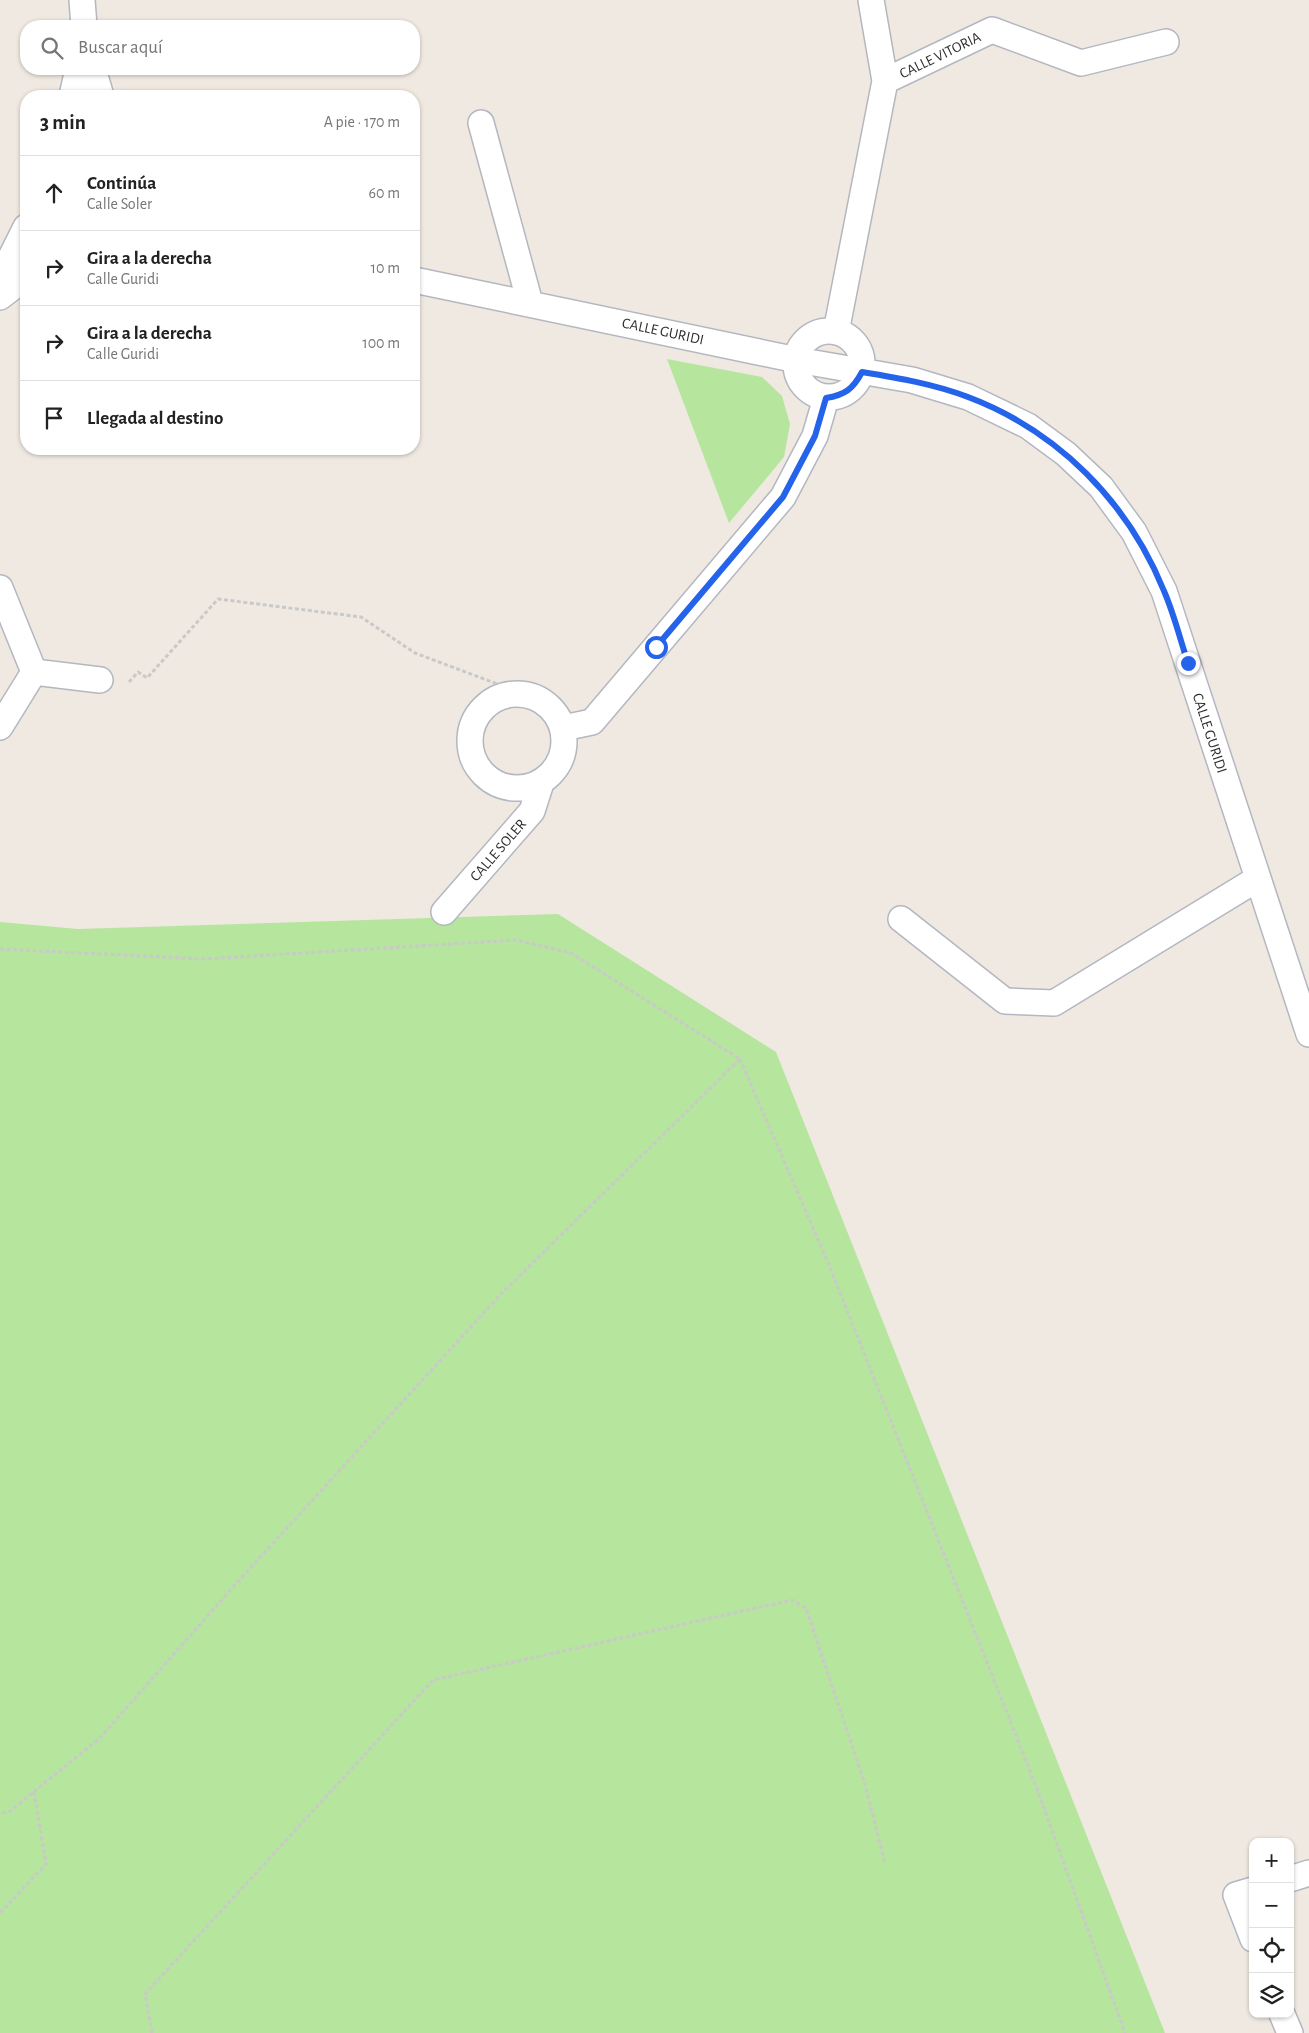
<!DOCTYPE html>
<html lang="es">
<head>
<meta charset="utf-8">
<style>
	:root { --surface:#fff; --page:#f6f6f6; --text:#222; --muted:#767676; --line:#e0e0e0 }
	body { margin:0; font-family:"Alegreya Sans",sans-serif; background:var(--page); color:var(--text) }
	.controls { position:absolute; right:15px; bottom:15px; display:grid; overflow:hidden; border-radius:10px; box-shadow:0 1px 4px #0004 }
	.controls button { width:45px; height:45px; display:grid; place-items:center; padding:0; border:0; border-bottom:1px solid var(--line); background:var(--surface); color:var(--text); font:25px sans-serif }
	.stop { position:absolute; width:15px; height:15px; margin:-11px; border:4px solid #2563eb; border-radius:50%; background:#fff }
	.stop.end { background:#2563eb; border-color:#fff; box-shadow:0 1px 5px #0008 }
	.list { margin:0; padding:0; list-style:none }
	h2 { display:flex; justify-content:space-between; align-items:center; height:65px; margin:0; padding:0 20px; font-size:21px }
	h2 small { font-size:16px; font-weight:400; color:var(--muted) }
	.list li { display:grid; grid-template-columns:32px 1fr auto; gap:15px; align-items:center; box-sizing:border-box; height:75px; padding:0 20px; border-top:1px solid var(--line) }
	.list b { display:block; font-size:19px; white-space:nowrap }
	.list p { margin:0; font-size:16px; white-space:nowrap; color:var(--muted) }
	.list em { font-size:16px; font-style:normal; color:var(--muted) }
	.icon { flex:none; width:28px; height:28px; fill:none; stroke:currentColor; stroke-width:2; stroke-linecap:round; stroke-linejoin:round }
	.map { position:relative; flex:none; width:1309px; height:2033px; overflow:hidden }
	.search { position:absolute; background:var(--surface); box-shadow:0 1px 4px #0004; left:20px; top:20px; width:400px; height:55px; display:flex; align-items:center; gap:12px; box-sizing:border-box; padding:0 18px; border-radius:20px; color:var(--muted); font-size:19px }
	.panel { position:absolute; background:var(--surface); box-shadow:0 1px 4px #0004; left:20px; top:90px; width:400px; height:365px; border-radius:20px }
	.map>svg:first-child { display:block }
	.green { fill:#b6e59e }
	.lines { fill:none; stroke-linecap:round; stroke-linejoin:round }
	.street-casing { stroke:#b4b7c1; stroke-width:28 }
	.path { stroke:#c9c9c9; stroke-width:3; stroke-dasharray:4 2.5; stroke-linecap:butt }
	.street { stroke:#fff; stroke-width:25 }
	.route { stroke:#2563eb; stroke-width:6 }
	.labels { text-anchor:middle; stroke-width:4; stroke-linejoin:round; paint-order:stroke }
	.street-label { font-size:15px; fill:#2e2e2e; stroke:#fff }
</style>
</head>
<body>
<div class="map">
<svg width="1309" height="2033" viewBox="0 0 1309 2033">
	<rect width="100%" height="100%" fill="#efe9e1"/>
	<!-- green -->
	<path class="green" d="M667,359L762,377L782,396L790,424L784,457L729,523Z
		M558,914L776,1052L1165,2033H0V922L78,929Z"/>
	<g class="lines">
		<!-- street casing -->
		<g class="street-casing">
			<path id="street" d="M82,0L84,26
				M93,69L101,96
				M885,81L992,30L1081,63L1166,42
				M72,96L78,69
				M481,123L530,303
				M0,279L26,227
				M414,280L797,360L912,380L968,397L1028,426L1066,454L1101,487L1134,532L1164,591L1309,1034
				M0,297L26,277
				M796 364a33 33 0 1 1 66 0a33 33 0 1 1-66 0Z
				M836,332L885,81L871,0
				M0,588L34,672L0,727
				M34,672L100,680
				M470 741a47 47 0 1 1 94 0a47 47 0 1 1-94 0Z
				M563,728L592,722L783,497L815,436L826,398
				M444,912L532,811L541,783
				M901,919L1005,1001L1054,1003L1257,879
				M1290,1879L1309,1873
				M1253,1890L1236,1895L1253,1939
				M1282,2014L1290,2033"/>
		</g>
		<!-- path -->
		<path class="path" d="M129,682L138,672L147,678L218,599L361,617L415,653L524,694
			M0,949L204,959L516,940L571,953L740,1059L501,1294L232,1588L100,1738L9,1812L0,1813
			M740,1059L829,1265L1036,1786L1125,2033
			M0,1913L46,1864L34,1792
			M152,2033L145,1994L433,1680L792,1600L806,1608L864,1781L885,1863"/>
		<!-- street -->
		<use href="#street" class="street"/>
	</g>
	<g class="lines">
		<!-- route -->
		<path class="route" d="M656,647L783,497L815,436L826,398C845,395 853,389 862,372C898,378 934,384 968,397C1058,431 1128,502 1164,591C1174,614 1180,639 1188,663"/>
	</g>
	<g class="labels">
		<!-- street labels -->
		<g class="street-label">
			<text transform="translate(940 55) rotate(-26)" y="5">CALLE VITORIA</text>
			<text transform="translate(663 331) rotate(12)" y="5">CALLE GURIDI</text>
			<text transform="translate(1210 733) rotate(72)" y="5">CALLE GURIDI</text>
			<text transform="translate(498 850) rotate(-49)" y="5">CALLE SOLER</text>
		</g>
	</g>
</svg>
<div class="controls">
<button>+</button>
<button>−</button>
<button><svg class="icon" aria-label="locate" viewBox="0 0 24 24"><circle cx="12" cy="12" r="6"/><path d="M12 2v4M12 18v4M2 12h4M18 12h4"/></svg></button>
<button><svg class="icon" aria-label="layers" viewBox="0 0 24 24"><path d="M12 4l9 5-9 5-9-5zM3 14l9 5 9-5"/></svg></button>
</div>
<div class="stop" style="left:656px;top:647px"></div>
<div class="stop end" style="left:1188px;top:663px"></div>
<div class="search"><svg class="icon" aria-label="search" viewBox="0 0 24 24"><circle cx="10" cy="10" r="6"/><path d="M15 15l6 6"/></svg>Buscar aquí</div>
<section class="panel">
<h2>3 min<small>A pie · 170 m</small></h2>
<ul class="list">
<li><svg class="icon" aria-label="ahead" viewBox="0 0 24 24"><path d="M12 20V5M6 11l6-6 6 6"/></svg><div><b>Continúa</b><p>Calle Soler</p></div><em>60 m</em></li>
<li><svg class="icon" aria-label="right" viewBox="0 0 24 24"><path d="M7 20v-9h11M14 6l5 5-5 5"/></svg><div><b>Gira a la derecha</b><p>Calle Guridi</p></div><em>10 m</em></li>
<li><svg class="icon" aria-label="right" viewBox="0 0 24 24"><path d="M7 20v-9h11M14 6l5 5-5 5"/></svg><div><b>Gira a la derecha</b><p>Calle Guridi</p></div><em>100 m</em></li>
<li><svg class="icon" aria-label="arrive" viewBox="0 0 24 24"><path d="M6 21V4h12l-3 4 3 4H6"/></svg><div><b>Llegada al destino</b></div></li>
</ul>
</section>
</div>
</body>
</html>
